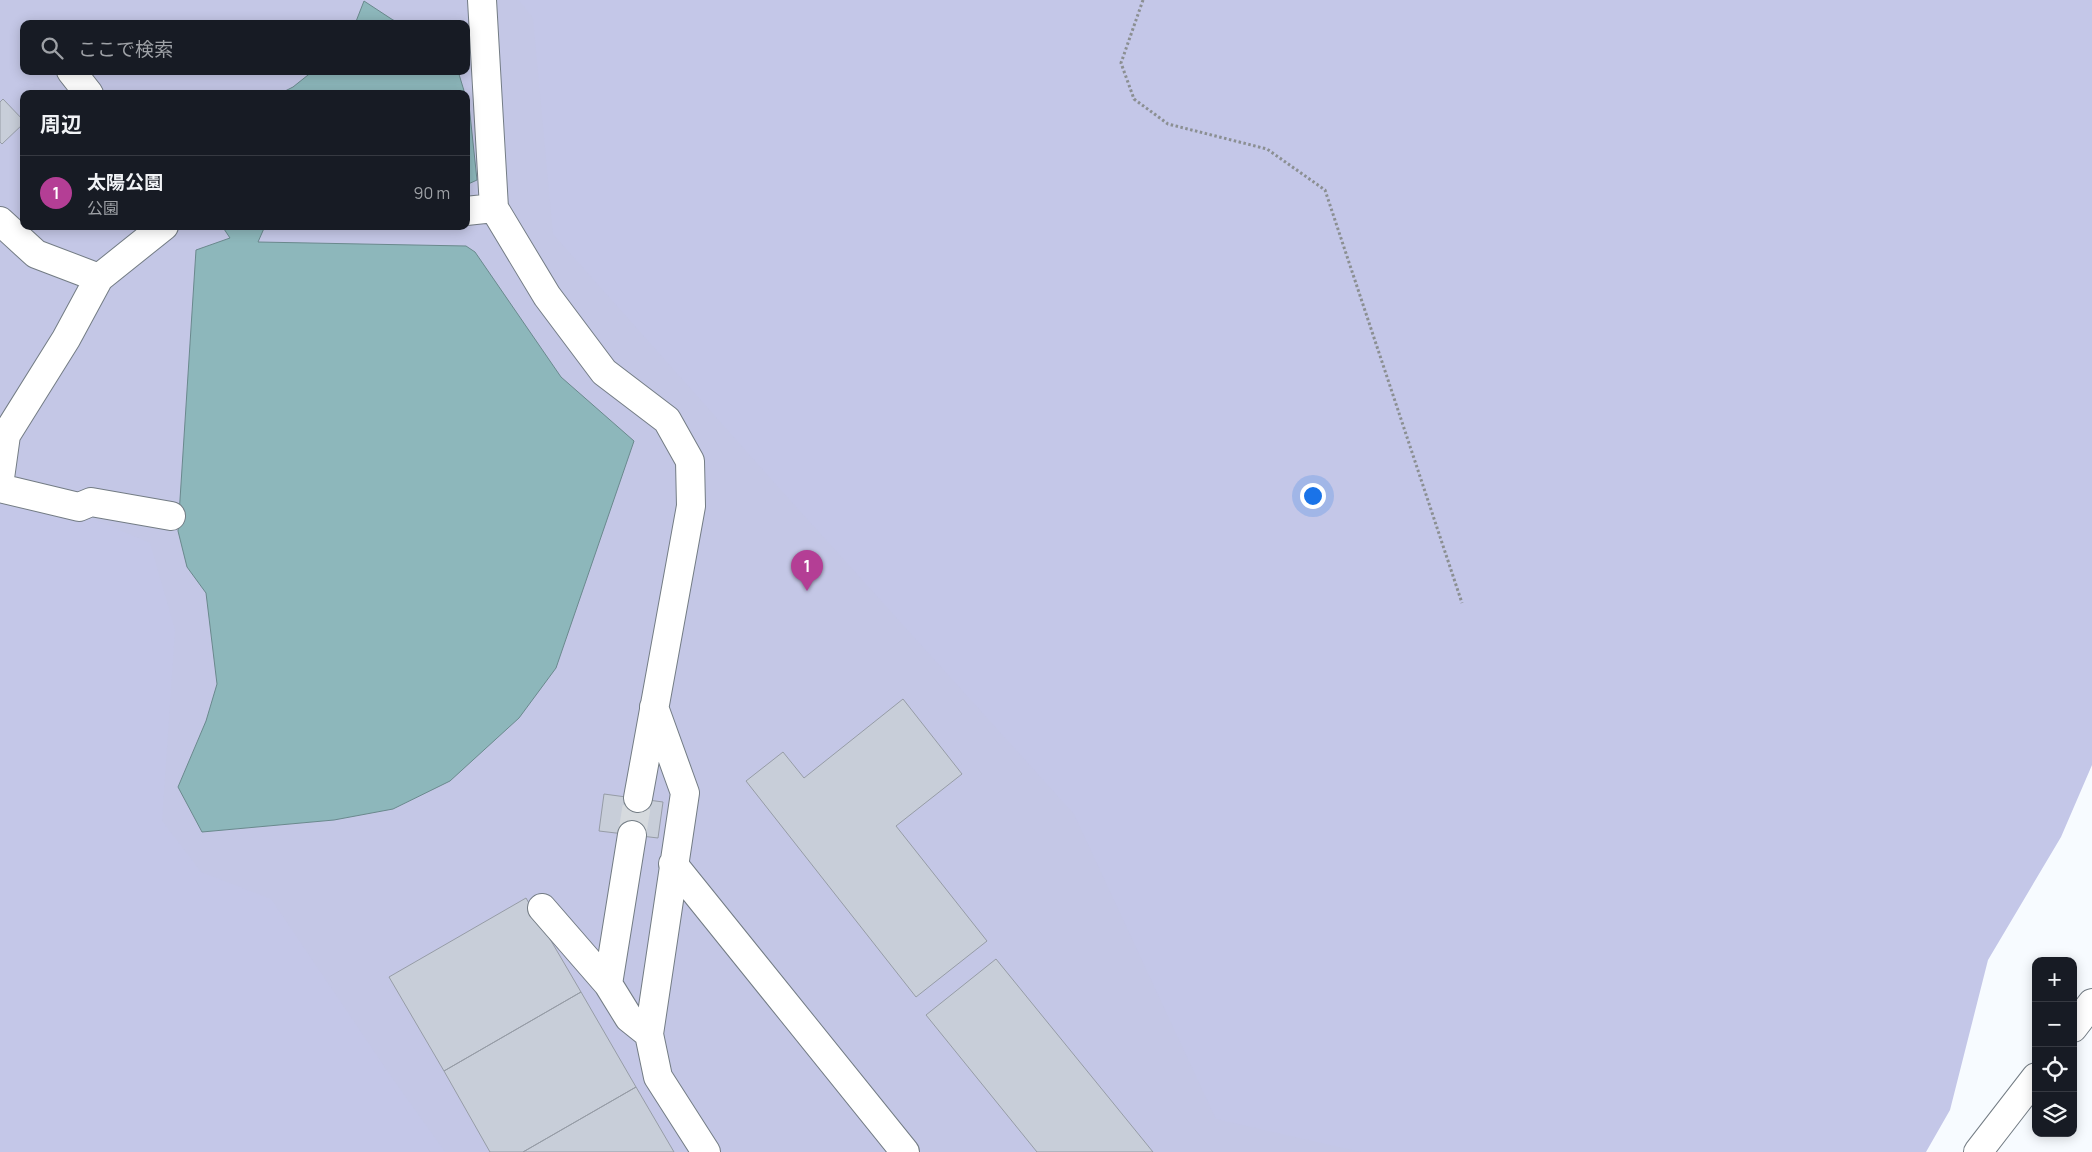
<!DOCTYPE html>
<html lang="ja">
<head>
<meta charset="utf-8">
<style>
	:root { --surface:#171b24; --page:#242831; --text:#f1f3f6; --muted:#9ea1a6; --line:#363941; --accent:#b43e95 }
	body { margin:0; font-family:Manrope,"Noto Sans JP",sans-serif; background:var(--page); color:var(--text) }
	.controls { position:absolute; right:15px; bottom:15px; display:grid; overflow:hidden; border-radius:10px; box-shadow:0 2px 12px #0003 }
	.controls button { width:45px; height:45px; display:grid; place-items:center; padding:0; border:0; border-bottom:1px solid var(--line); background:var(--surface); color:var(--text); font:25px sans-serif }
	.you { position:absolute; left:1312px; top:495px; width:18px; height:18px; margin:-12px; border:4px solid #fff; border-radius:50%; background:#1a73e8; box-shadow:0 0 0 8px #1a73e833 }
	.badge { display:grid; place-items:center; width:32px; height:32px; border-radius:50%; background:var(--accent); color:#fff; font-size:16px; font-weight:700 }
	.pin { position:absolute; translate:-50% -41px; filter:drop-shadow(0 1px 2px #0008) }
	.pin::after { content:''; position:absolute; top:26px; width:18px; height:15px; background:inherit; clip-path:polygon(0 0,100% 0,50% 100%) }
	.list { margin:0; padding:0; list-style:none }
	h2 { display:flex; justify-content:space-between; align-items:center; height:65px; margin:0; padding:0 20px; font-size:21px }
	h2 small { font-size:16px; font-weight:400; color:var(--muted) }
	.list li { display:grid; grid-template-columns:32px 1fr auto; gap:15px; align-items:center; box-sizing:border-box; height:75px; padding:0 20px; border-top:1px solid var(--line) }
	.list b { display:block; font-size:19px; white-space:nowrap }
	.list p { margin:0; font-size:16px; white-space:nowrap; color:var(--muted) }
	.list em { font-size:16px; font-style:normal; color:var(--muted) }
	.icon { flex:none; width:28px; height:28px; fill:none; stroke:currentColor; stroke-width:2; stroke-linecap:round; stroke-linejoin:round }
	.map { position:relative; flex:none; width:2092px; height:1152px; overflow:hidden }
	.search { position:absolute; background:var(--surface); box-shadow:0 2px 12px #0003; left:20px; top:20px; width:450px; height:55px; display:flex; align-items:center; gap:12px; box-sizing:border-box; padding:0 18px; border-radius:10px; color:var(--muted); font-size:19px }
	.panel { position:absolute; background:var(--surface); box-shadow:0 2px 12px #0003; left:20px; top:90px; width:450px; height:140px; border-radius:10px }
	.map>svg:first-child { display:block }
	.green { fill:#c4c7e6; fill-rule:evenodd }
	.forest { fill:#c4c7e8 }
	.water { fill:#8db7bb; stroke:#6a898d }
	.building { fill:#c8ced9; stroke:#969ca6 }
	.lines { fill:none; stroke-linecap:round; stroke-linejoin:round }
	.minor-tunnel { stroke:#d6dade; stroke-width:28; stroke-dasharray:28 14; stroke-linecap:butt }
	.minor-casing { stroke:#737c84; stroke-width:30 }
	.path { stroke:#8b8f92; stroke-width:3; stroke-dasharray:2.5 2.5; stroke-linecap:butt }
	.minor { stroke:#fff; stroke-width:28 }
</style>
</head>
<body>
<div class="map">
<svg width="2092" height="1152" viewBox="0 0 2092 1152">
	<rect width="100%" height="100%" fill="#f7fbff"/>
	<!-- green -->
	<path class="green" d="M0,0H1548L1666,1152H365L0,572ZM24,24H466V71H24ZM24,94H466V226H24Z"/>
	<!-- forest -->
	<path class="forest" d="M519,0H2092V765L2061,837L1988,960L1950,1110L1926,1152H1361L1216,1119L1074,814L772,480L553,234L533,18Z
		M0,479L150,543L175,630L162,821L201,872L271,899L390,1075L445,1152H0Z"/>
	<!-- water -->
	<path class="water" d="M364,1L393,20L404,24H355Z
		M313,71H458L465,94H279L293,87Z
		M466,96L469,105L477,180L466,185Z
		M222,226H265L258,242L466,246L475,252L561,377L634,441L556,668L519,718L450,781L393,809L334,820L202,832L178,787L206,721L217,684L206,593L187,567L178,531L196,250L230,238Z"/>
	<!-- building -->
	<path class="building" d="M3,99L24,121V123L2,144L0,142V102Z
		M903,699L962,774L896,826L987,941L916,997L746,781L783,752L804,778Z
		M604,794L663,802L658,838L599,831Z
		M526,898L581,992L444,1071L389,977Z
		M996,959L1153,1152H1037L926,1015Z
		M581,992L636,1087L523,1152H490L444,1071Z
		M636,1087L674,1152H523Z"/>
	<g class="lines">
		<!-- minor-tunnel -->
		<path class="minor-tunnel" d="M632,835L638,798"/>
		<!-- minor casing -->
		<g class="minor-casing">
			<path id="minor" d="M482,0L494,208L547,296L604,372L667,420L690,461L691,506L638,798
				M71,71L89,94
				M466,211L494,208
				M0,221L36,254L99,278L164,226
				M0,478L6,435L66,339L99,278
				M0,488L79,507L91,502L171,516
				M654,707L685,793L649,1034L658,1077L706,1152
				M673,864L905,1152
				M542,908L608,984L629,1018L649,1034
				M608,984L632,835
				M2073,1028L2092,1003
				M1978,1152L2036,1077"/>
		</g>
		<!-- path -->
		<path class="path" d="M1143,0L1121,63L1134,99L1168,124L1267,149L1325,190L1462,603"/>
		<!-- minor -->
		<use href="#minor" class="minor"/>
	</g>
</svg>
<div class="controls">
<button>+</button>
<button>−</button>
<button><svg class="icon" aria-label="locate" viewBox="0 0 24 24"><circle cx="12" cy="12" r="6"/><path d="M12 2v4M12 18v4M2 12h4M18 12h4"/></svg></button>
<button><svg class="icon" aria-label="layers" viewBox="0 0 24 24"><path d="M12 4l9 5-9 5-9-5zM3 14l9 5 9-5"/></svg></button>
</div>
<div class="you"></div>
<div class="pin badge" style="left:807px;top:591px">1</div>
<div class="search"><svg class="icon" aria-label="search" viewBox="0 0 24 24"><circle cx="10" cy="10" r="6"/><path d="M15 15l6 6"/></svg>ここで検索</div>
<section class="panel">
<h2>周辺<small></small></h2>
<ul class="list">
<li><span class="badge">1</span><div><b>太陽公園</b><p>公園</p></div><em>90 m</em></li>
</ul>
</section>
</div>
</body>
</html>
